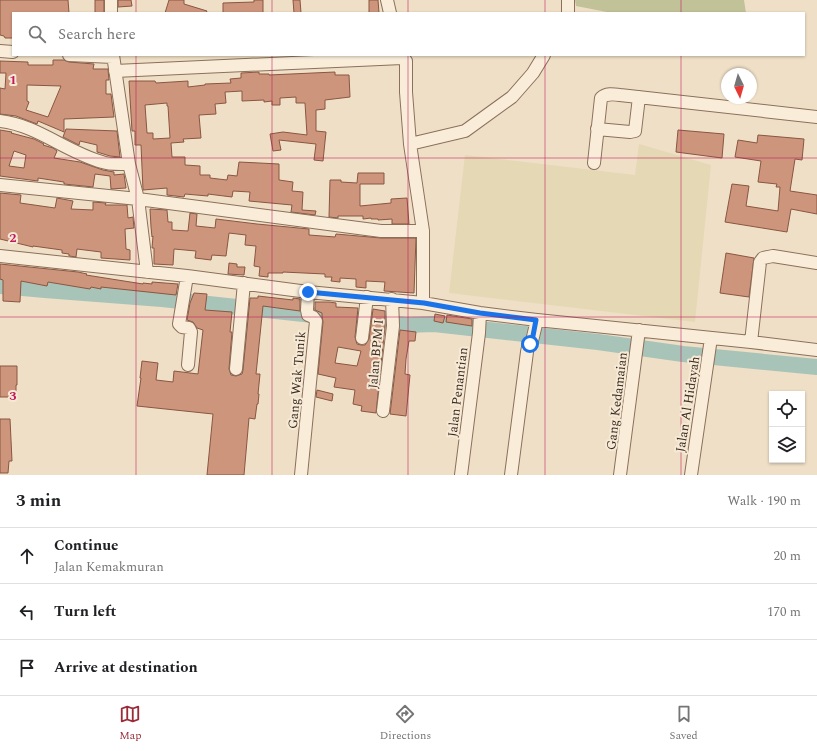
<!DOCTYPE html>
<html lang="en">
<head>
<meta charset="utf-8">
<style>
	:root { --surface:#fff; --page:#f6f6f6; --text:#202124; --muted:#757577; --line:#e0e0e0; --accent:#9a2b37 }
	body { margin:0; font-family:Spectral,serif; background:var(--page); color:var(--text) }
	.controls { position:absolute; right:12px; bottom:12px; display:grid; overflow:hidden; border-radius:0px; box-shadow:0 1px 3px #0004 }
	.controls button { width:36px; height:36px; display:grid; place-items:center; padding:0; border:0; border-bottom:1px solid var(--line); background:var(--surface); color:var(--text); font:20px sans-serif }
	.compass { position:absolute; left:721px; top:68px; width:36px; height:36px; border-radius:50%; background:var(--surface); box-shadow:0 1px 3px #0004; rotate:175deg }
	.stop { position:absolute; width:12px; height:12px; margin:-9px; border:3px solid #1a73e8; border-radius:50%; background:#fff }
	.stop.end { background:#1a73e8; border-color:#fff; box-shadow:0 1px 4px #0008 }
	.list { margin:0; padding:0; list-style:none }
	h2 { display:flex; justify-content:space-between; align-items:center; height:52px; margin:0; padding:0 16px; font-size:17px }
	h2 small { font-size:13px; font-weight:400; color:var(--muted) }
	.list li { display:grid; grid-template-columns:26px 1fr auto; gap:12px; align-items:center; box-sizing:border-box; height:56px; padding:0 16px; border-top:1px solid var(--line) }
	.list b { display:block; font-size:15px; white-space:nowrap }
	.list p { margin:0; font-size:13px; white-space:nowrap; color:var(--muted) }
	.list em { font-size:13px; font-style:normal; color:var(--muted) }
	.icon { flex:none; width:22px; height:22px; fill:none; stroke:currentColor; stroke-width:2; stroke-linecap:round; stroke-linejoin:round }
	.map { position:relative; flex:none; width:817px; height:475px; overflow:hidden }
	.search { position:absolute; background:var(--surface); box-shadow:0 1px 3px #0004; left:12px; right:12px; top:12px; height:44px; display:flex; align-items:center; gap:10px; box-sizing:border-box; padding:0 14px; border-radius:0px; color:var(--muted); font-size:15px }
	.sheet { height:220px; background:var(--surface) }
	nav { display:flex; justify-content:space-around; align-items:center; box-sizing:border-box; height:56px; border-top:1px solid var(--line); background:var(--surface); font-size:11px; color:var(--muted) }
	nav a { display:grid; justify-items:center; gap:2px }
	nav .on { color:var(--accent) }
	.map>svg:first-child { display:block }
	.farmland { fill:#e5d8b4 }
	.cemetery { fill:#c2c299 }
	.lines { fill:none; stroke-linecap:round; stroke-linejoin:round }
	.river { stroke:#a8c3b8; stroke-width:16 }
	.building { fill:#cd957c; stroke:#8a5641; fill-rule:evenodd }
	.minor-casing { stroke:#8b705c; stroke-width:14 }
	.minor { stroke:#f9edda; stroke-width:12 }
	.route { stroke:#1a73e8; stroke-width:5 }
	.grid { fill:none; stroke:#c2185b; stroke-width:1; stroke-opacity:0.55 }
	.labels { text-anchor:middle; stroke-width:4; stroke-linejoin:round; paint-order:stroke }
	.street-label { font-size:13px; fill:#3b2a1f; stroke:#f6ead6 }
	.grid-label { font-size:13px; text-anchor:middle; font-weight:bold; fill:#c2185b; stroke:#f6ead6; stroke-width:4; stroke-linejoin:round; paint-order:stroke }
</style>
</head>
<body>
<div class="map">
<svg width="817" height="475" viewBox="0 0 817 475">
	<rect width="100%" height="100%" fill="#efdfc6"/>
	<!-- farmland -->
	<path class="farmland" d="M639,144L711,165L695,322L449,293L465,155L635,175Z"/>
	<!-- cemetery -->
	<path class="cemetery" d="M575,0H744L746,13H612L576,6Z"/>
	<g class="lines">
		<!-- river -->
		<path class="river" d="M0,286L45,290L162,299L406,325L434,324L598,342L683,354L817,367"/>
	</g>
	<!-- building -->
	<path class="building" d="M0,0H68L69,13H13V38H5L4,36L0,35Z
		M95,0H104V13H95Z
		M118,0H131L132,6L118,7Z
		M169,0H184V4L207,11L206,13H165Z
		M254,0H263V13H223V3L254,2Z
		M293,0H300L301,13H294Z
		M369,0H378L379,13H369Z
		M53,60H64L69,62L94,64L93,69H108L109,80H106V94H111L114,117L64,119V132L38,121L37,124L16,116L0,114V88L5,89L6,73H0V61L28,62V65H53ZM27,85L61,86L48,117L26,110L29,102L27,101Z
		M259,72V74H269V75L335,72V75H349L350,97L325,100V109L316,110V131L326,132L323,161L314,160L316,144L279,140L281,150L273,151L270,134L283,132L307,135L305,103H296V97L280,98V105H272V101L264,102V100L242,101V91L225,92L226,103L215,104L216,114L199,115L201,138L183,139L184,142L171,143L172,157H185V165L200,166V175H210V178L227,180L228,175L237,176L239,162L279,164V180L293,182L292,191L303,192L302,210L316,211L315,215L291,212L292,205L249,201L250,192L233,191L232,197L208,194V196L185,194L184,197L167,195V188L143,190L141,145H135V131H132L129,81H155L156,83L188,81V87L205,85V84L231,83L230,79L241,78V73ZM167,103V106H168L170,138L153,139V133H147L145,105Z
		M66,129L117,131L120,157L110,156L97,152V145L80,141L79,145L63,137Z
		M0,130L12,132L11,133L34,139L44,144L43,145L53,148L57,151L54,158L80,162L103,170L114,172V175L124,174L126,188L111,189L110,176L95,174L93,187L64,184V182L38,178V181L0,176ZM14,151L26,155L24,168L9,166Z
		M678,130L724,134L722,158L676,152Z
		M758,135L804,139L802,160L795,159L790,191L817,195V214L791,209L787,232L725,222L732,184L749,186L746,206L778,211L780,187H776L777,184L758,182L761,161L735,157L738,140L757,143Z
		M358,173H384V184H360V206L391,203V199L407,198L409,224H392V219L378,220V219H371V218L363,219V216H338V218L329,217L330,180H341V182L357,183Z
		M0,193L21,195L20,203L55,208L57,198L73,201L71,209L93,210V202L106,203L105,205H127L128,218L133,217L134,228L125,229L126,249L130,250V260L101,258V252L77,249L76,257L69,256V254L62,253V250L33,246V247L0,239Z
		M150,209L167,210L168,222H172V230L188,231L190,213L197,214L196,226L215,228L216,219L257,224L309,229V235L335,237L336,234L381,238H416L414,293L384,291L385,282L366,281V288L356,287V279L340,278V282L331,281L332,277H325V274L283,272V273H268V277L259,276L260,267L254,266L256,246L245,245L246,235L229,233L226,256L212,255L211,260L195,258L196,251L174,249L173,265L154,264V248H152L153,236L152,237L151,227Z
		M726,253L754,258L749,297L720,293Z
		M229,263L237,264V267H245L244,275L228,274Z
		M0,264L78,272L87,274L86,275L143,284V283L152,284V282L178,284L176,295L101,287V289L91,287L90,289L48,282L47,286L21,281L20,302L3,301V280L0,279Z
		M194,293L207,294L205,310L232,312L230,332H232L229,369L231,375L236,376L242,374L243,370L250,298H258V296L293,300V298L300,299V311L263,306L256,374H260L258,394H259L258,404H257L255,419L249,418L244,475H207L213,414L137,406L141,378H140L142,361L158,363L156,380L173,382L174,371L198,374L203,330L197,328L193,322L187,320L190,303Z
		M315,302H329L336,303V307L358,308L355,337L357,344L361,345H365L369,339L373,309L385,311V326L376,413L361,411L362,406L353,404L355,390L334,387L336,378L318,374L323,322L322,316V313L315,310ZM338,347L361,351L357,366L335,363Z
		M435,314L445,316L443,323L434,321Z
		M447,315L472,319V326L446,322Z
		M400,330L416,332L415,341H409L406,359L405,374L410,375L406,416L390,414Z
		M0,366H17V385H16V397H0Z
		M317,390L333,394L332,401L316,397Z
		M0,419H10L12,461H9L8,473H0Z"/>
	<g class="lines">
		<!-- minor casing -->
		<g class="minor-casing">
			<path id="minor" d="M111,0V13
				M387,0L390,13
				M568,13V0
				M0,51L13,52
				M69,55L113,57
				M113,55L129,164L138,199L147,272
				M401,55L406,61V92L410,144L423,231V303
				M115,71L402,58
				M0,121C37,125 66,152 102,162C110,165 121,164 129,164
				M597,129L630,132L635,131L639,97
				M410,144L465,131L512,97L533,73L544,55
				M594,163L601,98C606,93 613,94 620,95L817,117
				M0,185L138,199L381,231H423
				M0,256L187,276L308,292L423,303L480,313L537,320L751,342L817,350
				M187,276L179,324L182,327L189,328L191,332L188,365
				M362,338L367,297
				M751,342L760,262L763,258L773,256L817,263
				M236,369L244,283
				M383,411L393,326L392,299
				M301,475L316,321L313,317L308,315L307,310L308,292
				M461,475L479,333L480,313
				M511,475L527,352L528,347L532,341L537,320
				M620,475L639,330
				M691,475L711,338"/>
		</g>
		<!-- minor -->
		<use href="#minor" class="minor"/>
	</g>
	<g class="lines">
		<!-- route -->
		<path class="route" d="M308,292L424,303L480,313L536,320L532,341L530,344"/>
	</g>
	<!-- grid -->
	<path class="grid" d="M136,0V13M272,0V13M408,0V13M545,0V13M681,0V13M136,55V475M272,55V475M408,55V475M545,55V475M681,55V475M0,158H817M0,317H817"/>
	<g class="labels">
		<!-- street labels -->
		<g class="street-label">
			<text transform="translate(375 354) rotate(-85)" y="5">Jalan BPM I</text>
			<text transform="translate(296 380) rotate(-85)" y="5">Gang Wak Tunik</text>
			<text transform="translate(457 392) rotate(-83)" y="5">Jalan Penantian</text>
			<text transform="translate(616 401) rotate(-83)" y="5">Gang Kedamaian</text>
			<text transform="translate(687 404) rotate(-81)" y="5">Jalan Al Hidayah</text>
		</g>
	</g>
	<g class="grid-label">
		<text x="13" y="84">1</text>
		<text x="13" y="242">2</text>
		<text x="13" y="400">3</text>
	</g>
</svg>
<div class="controls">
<button><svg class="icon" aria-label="locate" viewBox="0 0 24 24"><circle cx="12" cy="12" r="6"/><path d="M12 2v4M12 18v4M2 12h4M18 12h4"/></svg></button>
<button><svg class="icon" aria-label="layers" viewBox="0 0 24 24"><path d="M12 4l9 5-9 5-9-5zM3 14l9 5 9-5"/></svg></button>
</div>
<svg class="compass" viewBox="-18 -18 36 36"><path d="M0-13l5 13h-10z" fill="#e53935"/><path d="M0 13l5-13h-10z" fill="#757577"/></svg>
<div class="stop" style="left:530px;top:344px"></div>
<div class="stop end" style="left:308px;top:292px"></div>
<div class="search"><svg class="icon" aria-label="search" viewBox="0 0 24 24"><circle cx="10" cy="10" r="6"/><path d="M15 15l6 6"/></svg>Search here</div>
</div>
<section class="sheet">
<h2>3 min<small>Walk · 190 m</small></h2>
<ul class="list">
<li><svg class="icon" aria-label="ahead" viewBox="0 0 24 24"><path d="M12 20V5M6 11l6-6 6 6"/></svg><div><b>Continue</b><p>Jalan Kemakmuran</p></div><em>20 m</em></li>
<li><svg class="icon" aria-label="left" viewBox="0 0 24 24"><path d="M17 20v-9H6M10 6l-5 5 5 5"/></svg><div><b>Turn left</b></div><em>170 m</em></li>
<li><svg class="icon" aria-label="arrive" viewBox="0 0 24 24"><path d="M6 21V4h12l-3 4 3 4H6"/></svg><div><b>Arrive at destination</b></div></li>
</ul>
</section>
<nav>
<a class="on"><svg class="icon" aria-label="map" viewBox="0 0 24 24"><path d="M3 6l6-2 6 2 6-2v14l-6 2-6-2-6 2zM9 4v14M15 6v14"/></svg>Map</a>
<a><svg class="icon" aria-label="directions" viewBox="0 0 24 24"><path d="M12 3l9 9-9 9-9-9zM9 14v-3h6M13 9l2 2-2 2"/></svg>Directions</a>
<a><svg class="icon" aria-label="saved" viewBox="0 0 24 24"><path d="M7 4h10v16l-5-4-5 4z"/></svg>Saved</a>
</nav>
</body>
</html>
